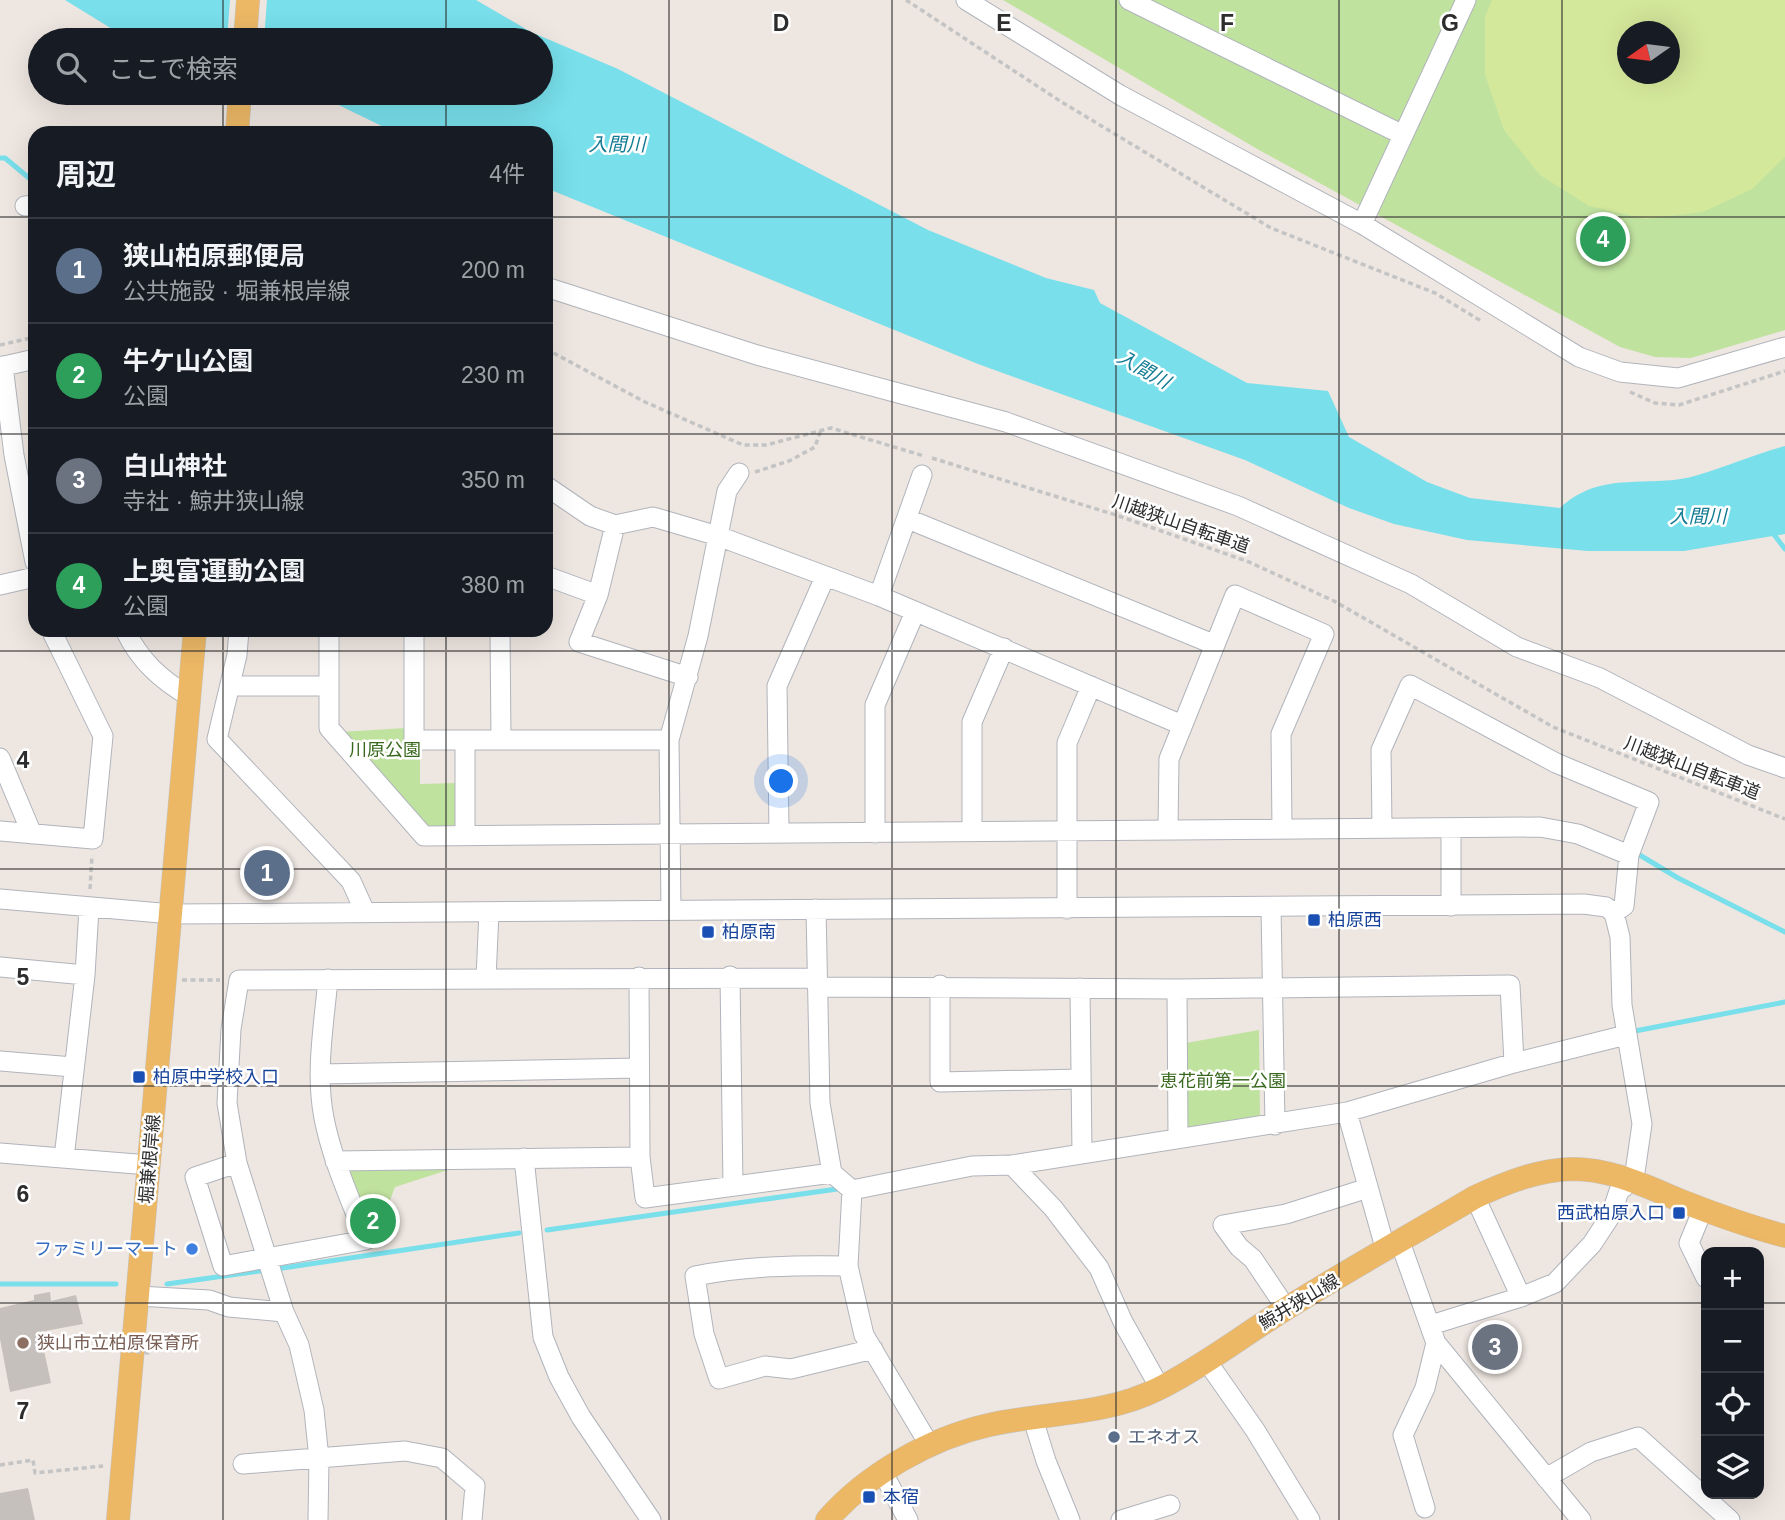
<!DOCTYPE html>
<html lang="ja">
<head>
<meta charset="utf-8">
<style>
	:root { --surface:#171b24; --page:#242831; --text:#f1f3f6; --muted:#9ea1a6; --line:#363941; --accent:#0b8043 }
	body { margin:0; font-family:Helvetica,"Noto Sans JP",sans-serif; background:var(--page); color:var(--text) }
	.controls { position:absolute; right:21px; bottom:21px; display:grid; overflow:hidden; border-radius:14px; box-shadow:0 7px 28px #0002 }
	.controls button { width:63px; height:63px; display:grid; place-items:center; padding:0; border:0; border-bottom:2px solid var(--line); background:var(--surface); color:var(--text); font:35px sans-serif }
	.compass { position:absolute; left:1617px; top:21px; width:63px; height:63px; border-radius:50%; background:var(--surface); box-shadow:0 7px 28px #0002; rotate:256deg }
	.you { position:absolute; left:782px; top:782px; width:24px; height:24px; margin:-18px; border:5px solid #fff; border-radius:50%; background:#1a73e8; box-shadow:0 0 0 10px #1a73e833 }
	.badge { display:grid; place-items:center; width:46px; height:46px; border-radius:50%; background:var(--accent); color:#fff; font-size:23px; font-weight:700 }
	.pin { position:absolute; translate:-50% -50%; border:4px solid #fff; box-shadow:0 2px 7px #0006 }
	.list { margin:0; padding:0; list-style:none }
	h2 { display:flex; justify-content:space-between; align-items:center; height:91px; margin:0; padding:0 28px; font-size:30px }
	h2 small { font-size:23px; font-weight:400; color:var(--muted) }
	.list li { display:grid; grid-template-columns:46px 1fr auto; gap:21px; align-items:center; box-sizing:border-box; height:105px; padding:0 28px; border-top:2px solid var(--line) }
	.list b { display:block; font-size:26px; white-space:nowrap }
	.list p { margin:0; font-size:23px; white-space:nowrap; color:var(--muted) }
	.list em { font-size:23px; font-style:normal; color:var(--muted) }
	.icon { flex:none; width:38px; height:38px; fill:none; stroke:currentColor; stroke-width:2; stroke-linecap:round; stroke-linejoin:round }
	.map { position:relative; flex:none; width:1785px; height:1520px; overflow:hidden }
	.search { position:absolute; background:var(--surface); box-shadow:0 7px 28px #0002; left:28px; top:28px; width:525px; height:77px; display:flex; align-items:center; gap:18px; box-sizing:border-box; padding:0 24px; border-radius:38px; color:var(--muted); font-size:26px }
	.panel { position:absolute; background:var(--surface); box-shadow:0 7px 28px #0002; left:28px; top:126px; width:525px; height:511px; border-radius:21px }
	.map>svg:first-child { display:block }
	.green { fill:#c0e29f; fill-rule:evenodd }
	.pitch { fill:#d4e89b; fill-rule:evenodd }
	.water { fill:#78dfeb }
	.pier { fill:#eee6e0 }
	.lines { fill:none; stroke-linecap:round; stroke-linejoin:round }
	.stream { stroke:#78dfeb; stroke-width:5 }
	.building { fill:#c6c0bc }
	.minor-casing { stroke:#b0b4bc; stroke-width:21 }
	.major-casing { stroke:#c4c4c4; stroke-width:24 }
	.path { stroke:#c4c4c4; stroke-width:3.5; stroke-dasharray:5 3.5; stroke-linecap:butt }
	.minor { stroke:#fff; stroke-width:19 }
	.major { stroke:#ecb866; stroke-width:23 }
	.path-bridge { stroke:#c4c4c4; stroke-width:3.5; stroke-dasharray:5 3.5; stroke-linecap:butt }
	.grid { fill:none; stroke:#2d2d2d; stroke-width:2; stroke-opacity:0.55 }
	.transit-dot { fill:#1a4fb4; stroke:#fff; stroke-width:2.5 }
	.shop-dot { fill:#3f7fe0; stroke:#fff; stroke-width:2.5 }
	.education-dot { fill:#8d6e63; stroke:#fff; stroke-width:2.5 }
	.service-dot { fill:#5c6f8a; stroke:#fff; stroke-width:2.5 }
	.labels { text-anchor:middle; stroke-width:5; stroke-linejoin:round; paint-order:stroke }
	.street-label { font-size:18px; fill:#2d2d2d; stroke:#fff }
	.park-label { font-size:18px; fill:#39691e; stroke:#fff }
	.transit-label { font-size:18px; fill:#164399; stroke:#fff; text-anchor:start }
	.shop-label { font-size:18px; fill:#366cbe; stroke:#fff; text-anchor:end }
	.education-label { font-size:18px; fill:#785e54; stroke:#fff; text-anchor:start }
	.service-label { font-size:18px; fill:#4e5e75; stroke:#fff; text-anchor:start }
	.water-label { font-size:19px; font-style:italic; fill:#137c94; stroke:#fff }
	.grid-label { font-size:23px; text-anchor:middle; font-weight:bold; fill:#2d2d2d; stroke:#fff; stroke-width:5; stroke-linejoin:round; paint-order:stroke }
</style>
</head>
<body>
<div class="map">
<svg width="1785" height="1520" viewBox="0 0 1785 1520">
	<rect width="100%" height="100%" fill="#eee6e0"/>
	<!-- green -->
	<path class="green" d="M1003,0H1785V330L1691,358L1655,357L1620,347L1259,150ZM1628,32H1670V74H1628Z
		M406,728L405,754H420V784L455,783V825L426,827L341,732Z
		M1259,1030L1260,1118L1186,1130V1043Z
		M355,1166L454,1168L395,1187L373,1244L349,1174Z"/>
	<!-- pitch -->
	<path class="pitch" d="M1492,0H1785V157L1752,189L1703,212L1646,219L1589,206L1540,175L1504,130L1485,75V17ZM1628,32H1670V74H1628Z"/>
	<!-- water -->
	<path class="water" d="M65,0H476L531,32L618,69L928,230L1046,278L1094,290L1100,303L1247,383L1328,391L1349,437L1427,482L1470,498L1560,508C1603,468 1650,490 1698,475C1728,466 1755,454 1785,446V534L1684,551H1588L1467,540L1394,524L1349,508L1245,460L978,364L546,188V133H396L314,93H541V40H130Z"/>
	<!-- pier -->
	<path class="pier" d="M230,0H267L264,40H227Z"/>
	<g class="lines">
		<!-- stream -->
		<path class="stream" d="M0,158H5L35,183
			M1772,532L1785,549
			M1638,854L1678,878L1785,932
			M1635,1031L1785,1002
			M547,1230L837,1189
			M276,1269L519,1233
			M0,1284H116
			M167,1284L267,1270"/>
	</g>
	<!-- building -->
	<path class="building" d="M50,1292L51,1301L76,1295L83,1324L40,1332L51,1383L10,1392L0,1339V1308L34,1300V1295Z
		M28,1488L35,1520H0V1493Z"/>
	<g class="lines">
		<!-- minor casing -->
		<g class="minor-casing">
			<path id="minor" d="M966,0L1120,95L1362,224L1579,357L1620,372L1678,378L1785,347
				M1129,0L1403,135
				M25,206L35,205
				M1362,224L1466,0
				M546,287L757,355L1006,422L1238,506L1411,584L1517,647L1600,678L1748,755L1785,768
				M3,366L14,455L35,562
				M0,367L35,359
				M546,486L590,516L615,525L653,517L718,536L879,596L1182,725
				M908,519L1213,644
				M546,576L598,595L615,525
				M0,585L35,577
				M598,595L579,642L688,677
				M879,596L922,475
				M125,630C140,661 160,679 190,697
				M239,630L237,655L217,739L351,881L365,912
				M329,630V728L424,836L1540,827L1578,834L1629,855
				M414,630V740H669
				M500,630L501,740
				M230,686H329
				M465,741V834
				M0,758L32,834
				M1168,828L1169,759L1235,595L1324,634L1281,734L1282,829
				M1382,828L1381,750L1410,685L1556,763L1649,802L1629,855L1624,906L1614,913
				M1451,828V906
				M0,831L93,839L103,736L51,630
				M972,831V722L1004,648
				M779,832L777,686L825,577
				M875,833V705L915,612
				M0,899L172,914L1584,904L1606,907L1614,913L1620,937L1622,1005L1642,1124L1634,1179L1619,1191L1611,1215L1592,1244L1555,1283L1521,1297L1431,1325
				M1271,908L1275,1125
				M816,909L820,1103L832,1173L852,1190L848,1266L864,1335L930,1446
				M1067,909V743L1091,686
				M671,910L669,740L698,636L727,491L739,473
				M0,967L85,975
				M730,976L733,1186
				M639,977L640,1157L645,1198L832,1173
				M486,978L489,912
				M940,985V1082L1081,1079
				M817,987L1177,989L1510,985L1514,1063L1347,1112L1012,1165
				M1080,988L1082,1153
				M1177,989L1178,1137
				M0,1061L73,1067
				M1514,1063L1626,1035
				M320,1074L639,1068
				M1347,1112L1386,1251
				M0,1153L149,1165
				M64,1158L85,975L89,908
				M524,1158L543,1337L559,1377L581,1417L651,1520
				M335,1161L640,1157
				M237,1163L195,1177L223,1266L366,1240C351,1200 332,1160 324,1118C315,1073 324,1024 328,979
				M852,1190L972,1166L1012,1165L1053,1208L1099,1268L1123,1322L1160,1388
				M1475,1197L1521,1297
				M1703,1209L1689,1243L1706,1278
				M1400,1242L1436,1343L1581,1520
				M848,1266C796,1265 746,1266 695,1276L704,1334L719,1379L765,1366L791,1369L873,1349
				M138,1296L209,1300L229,1307L284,1312
				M1286,1308L1253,1259L1239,1247L1223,1225L1286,1214L1368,1188
				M1206,1360L1255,1430L1310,1520
				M1033,1419L1046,1461L1070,1520
				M243,1464L405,1451L442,1458L475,1486L472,1520
				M883,1473L908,1520
				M1546,1478L1591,1452L1638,1437L1730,1520
				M1425,1508L1403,1435L1425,1388L1436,1343
				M318,1520L319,1459L314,1410L299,1345L284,1312L237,1163L227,1103L231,1029L239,980L817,978
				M1121,1520L1170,1505"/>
		</g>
		<!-- major casing -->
		<g class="major-casing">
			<path id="major" d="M245,40L248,0
				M237,133L240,93
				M118,1520L195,630
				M827,1520C866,1475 930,1438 989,1425C1046,1412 1104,1416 1158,1389C1202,1367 1242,1336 1284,1310C1346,1271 1411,1235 1475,1197C1505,1183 1537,1170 1572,1169C1613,1169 1647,1187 1684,1202C1717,1215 1751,1227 1785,1236"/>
		</g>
		<!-- path -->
		<path class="path" d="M906,0L1060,101L1271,228L1435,293L1481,321
			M0,345L35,337
			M546,349L645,402L743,445H766L831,428L924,456
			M1630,392L1655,403L1679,405L1785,371
			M932,458L1119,516L1249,562L1334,601L1553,727L1785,819
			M755,472L789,461L815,447L821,429
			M90,889L92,855
			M182,980H220
			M0,1465L33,1460L35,1473L103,1466"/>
		<!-- minor -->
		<use href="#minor" class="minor"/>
		<!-- major -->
		<use href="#major" class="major"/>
		<!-- path-bridge -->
		<path class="path-bridge" d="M119,1350L150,1353"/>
	</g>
	<!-- grid -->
	<path class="grid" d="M223,0V40M446,0V40M669,0V1520M892,0V1520M1116,0V1520M1339,0V1520M1562,0V1520M223,93V133M446,93V133M0,217H35M546,217H1785M0,434H35M546,434H1785M223,630V1520M446,630V1520M0,651H1785M0,869H1785M0,1086H1785M0,1303H1706M1759,1303H1785"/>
	<!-- markers -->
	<g class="transit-dot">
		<rect x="1307" y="913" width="14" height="14" rx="3.5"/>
		<rect x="701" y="925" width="14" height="14" rx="3.5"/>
		<rect x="132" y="1070" width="14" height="14" rx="3.5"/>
		<rect x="1672" y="1206" width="14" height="14" rx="3.5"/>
		<rect x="862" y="1490" width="14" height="14" rx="3.5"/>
	</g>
	<circle class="shop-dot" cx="192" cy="1249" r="7"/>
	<circle class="education-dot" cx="23" cy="1343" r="7"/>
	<circle class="service-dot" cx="1114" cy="1437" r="7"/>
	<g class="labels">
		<!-- street labels -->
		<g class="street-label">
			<text transform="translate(1181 524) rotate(19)" y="6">川越狭山自転車道</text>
			<text transform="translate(1692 768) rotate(21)" y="6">川越狭山自転車道</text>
			<text transform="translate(150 1159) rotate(-85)" y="6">堀兼根岸線</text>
			<text transform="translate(1299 1302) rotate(-31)" y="6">鯨井狭山線</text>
		</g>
		<!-- park labels -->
		<g class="park-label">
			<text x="385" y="756">川原公園</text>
			<text x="1223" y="1087">恵花前第一公園</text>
		</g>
		<!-- transit labels -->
		<g class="transit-label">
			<text x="1328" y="926">柏原西</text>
			<text x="722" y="938">柏原南</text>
			<text x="153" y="1083">柏原中学校入口</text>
			<text x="1665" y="1219" text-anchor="end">西武柏原入口</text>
			<text x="883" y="1503">本宿</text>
		</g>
		<!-- shop labels -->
		<g class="shop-label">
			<text x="178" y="1255">ファミリーマート</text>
		</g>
		<!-- education labels -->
		<g class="education-label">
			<text x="37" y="1349">狭山市立柏原保育所</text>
		</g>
		<!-- service labels -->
		<g class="service-label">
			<text x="1128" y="1443">エネオス</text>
		</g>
		<!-- water labels -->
		<g class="water-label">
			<text x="617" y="151">入間川</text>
			<text transform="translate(1144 369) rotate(30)" y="7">入間川</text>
			<text x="1698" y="523">入間川</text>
		</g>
	</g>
	<g class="grid-label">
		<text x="781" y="31">D</text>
		<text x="1004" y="31">E</text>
		<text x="1227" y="31">F</text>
		<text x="1450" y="31">G</text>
		<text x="23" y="768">4</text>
		<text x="23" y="985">5</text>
		<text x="23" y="1202">6</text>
		<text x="23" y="1419">7</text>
	</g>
</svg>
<div class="controls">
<button>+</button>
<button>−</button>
<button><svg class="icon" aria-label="locate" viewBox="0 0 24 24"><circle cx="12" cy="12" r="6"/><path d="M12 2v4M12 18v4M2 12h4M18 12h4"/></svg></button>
<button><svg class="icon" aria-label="layers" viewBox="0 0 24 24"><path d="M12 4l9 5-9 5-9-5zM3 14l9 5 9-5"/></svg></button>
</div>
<svg class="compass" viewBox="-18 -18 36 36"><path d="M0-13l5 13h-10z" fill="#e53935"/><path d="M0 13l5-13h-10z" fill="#9ea1a6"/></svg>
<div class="you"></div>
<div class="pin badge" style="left:267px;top:873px;background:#5c6f8a">1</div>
<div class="pin badge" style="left:373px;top:1221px;background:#2e9e5b">2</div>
<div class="pin badge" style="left:1495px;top:1347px;background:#6b7280">3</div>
<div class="pin badge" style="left:1603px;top:239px;background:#2e9e5b">4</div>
<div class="search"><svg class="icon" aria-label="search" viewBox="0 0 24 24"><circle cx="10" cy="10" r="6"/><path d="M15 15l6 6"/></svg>ここで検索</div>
<section class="panel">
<h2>周辺<small>4件</small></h2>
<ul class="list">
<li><span class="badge" style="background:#5c6f8a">1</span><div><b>狭山柏原郵便局</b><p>公共施設 · 堀兼根岸線</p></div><em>200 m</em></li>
<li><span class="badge" style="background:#2e9e5b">2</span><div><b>牛ケ山公園</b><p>公園</p></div><em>230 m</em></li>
<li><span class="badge" style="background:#6b7280">3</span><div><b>白山神社</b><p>寺社 · 鯨井狭山線</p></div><em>350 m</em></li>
<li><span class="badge" style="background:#2e9e5b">4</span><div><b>上奥富運動公園</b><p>公園</p></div><em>380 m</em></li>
</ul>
</section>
</div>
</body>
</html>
